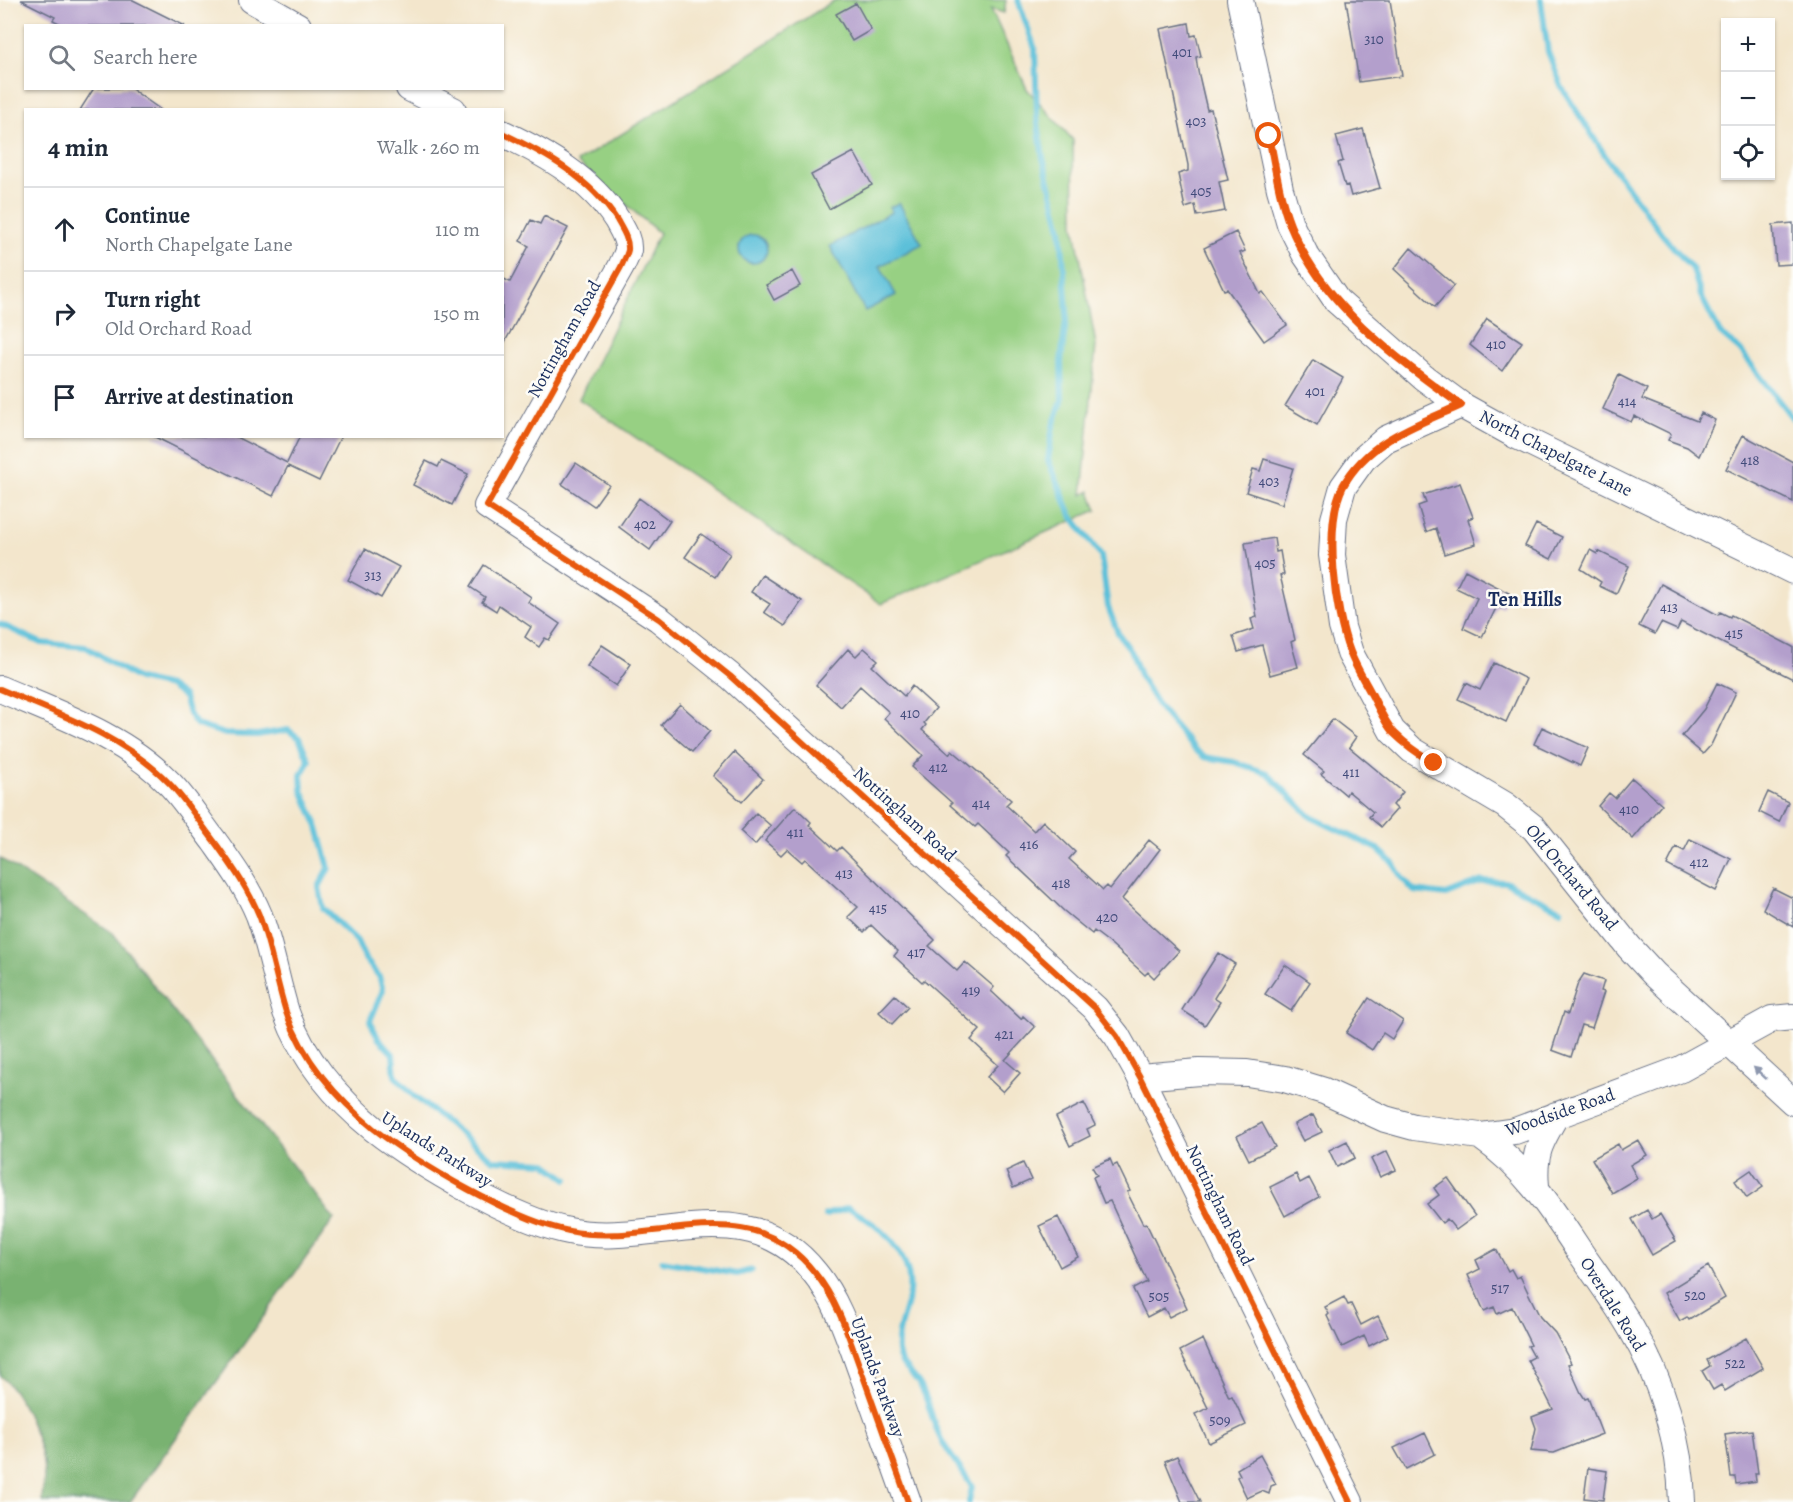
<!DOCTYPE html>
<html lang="en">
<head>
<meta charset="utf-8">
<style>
	:root { --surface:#fff; --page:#f2f2f3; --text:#1f2937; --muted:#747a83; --line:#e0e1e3 }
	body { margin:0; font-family:Alegreya,serif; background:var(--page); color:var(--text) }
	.controls { position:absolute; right:18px; top:18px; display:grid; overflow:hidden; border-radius:0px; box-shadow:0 2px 4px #0004 }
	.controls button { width:54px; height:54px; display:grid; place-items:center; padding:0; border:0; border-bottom:2px solid var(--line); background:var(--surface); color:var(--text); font:30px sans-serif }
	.stop { position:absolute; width:18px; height:18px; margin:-14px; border:4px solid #ea580c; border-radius:50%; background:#fff }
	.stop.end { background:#ea580c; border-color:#fff; box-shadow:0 2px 6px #0008 }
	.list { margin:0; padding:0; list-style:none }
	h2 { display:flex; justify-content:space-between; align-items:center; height:78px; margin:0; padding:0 24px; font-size:26px }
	h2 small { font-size:20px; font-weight:400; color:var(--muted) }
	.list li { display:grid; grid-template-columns:39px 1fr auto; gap:18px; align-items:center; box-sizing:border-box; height:84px; padding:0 24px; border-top:2px solid var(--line) }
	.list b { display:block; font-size:22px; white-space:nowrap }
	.list p { margin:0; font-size:20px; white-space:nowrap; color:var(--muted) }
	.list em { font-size:20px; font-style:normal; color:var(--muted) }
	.icon { flex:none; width:33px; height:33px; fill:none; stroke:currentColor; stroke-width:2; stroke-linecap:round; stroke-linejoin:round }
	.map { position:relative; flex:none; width:1793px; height:1502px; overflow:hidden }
	.search { position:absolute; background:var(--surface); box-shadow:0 2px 4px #0004; left:24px; top:24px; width:480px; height:66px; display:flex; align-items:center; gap:15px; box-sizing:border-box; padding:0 21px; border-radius:0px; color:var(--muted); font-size:22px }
	.panel { position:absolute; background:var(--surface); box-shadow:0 2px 4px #0004; left:24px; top:108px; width:480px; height:330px; border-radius:0px }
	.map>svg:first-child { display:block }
	.green { fill:#97d083; stroke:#598070; stroke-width:1.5 }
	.forest { fill:#79b271; stroke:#4a7068; stroke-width:1.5 }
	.water { fill:#5bc0d9; stroke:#3b789c; stroke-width:1.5 }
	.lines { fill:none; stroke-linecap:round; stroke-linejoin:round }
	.stream { stroke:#5bc0d9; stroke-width:6 }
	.building { fill:#b39fcc }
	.minor-casing { stroke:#676f84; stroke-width:28 }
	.minor { stroke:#fff; stroke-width:26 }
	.cycleway-casing { stroke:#fdfcf7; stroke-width:10 }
	.cycleway { stroke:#e8590c; stroke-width:6 }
	.oneway { fill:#8d97ae }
	.route { stroke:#ea580c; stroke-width:8 }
	.labels { text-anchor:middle; stroke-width:5; stroke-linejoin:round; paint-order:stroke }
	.number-label { font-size:15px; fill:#414b7a }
	.street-label { font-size:18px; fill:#1b2f5e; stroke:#fdfcf7 }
	.neighbourhood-label { font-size:20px; font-weight:bold; fill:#1b2f5e; stroke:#fdfcf7 }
</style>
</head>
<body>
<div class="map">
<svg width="1793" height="1502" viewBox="0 0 1793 1502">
	<rect width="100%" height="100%" fill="#fdfcf7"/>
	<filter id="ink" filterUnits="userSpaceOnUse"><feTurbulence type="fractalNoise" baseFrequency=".0167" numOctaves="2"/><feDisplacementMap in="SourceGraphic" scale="12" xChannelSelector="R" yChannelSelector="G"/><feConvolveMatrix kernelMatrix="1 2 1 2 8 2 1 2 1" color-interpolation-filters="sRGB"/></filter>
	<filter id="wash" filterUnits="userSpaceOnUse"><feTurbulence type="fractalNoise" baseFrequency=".008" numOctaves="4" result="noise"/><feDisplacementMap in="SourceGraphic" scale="24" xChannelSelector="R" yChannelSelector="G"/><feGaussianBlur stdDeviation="1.35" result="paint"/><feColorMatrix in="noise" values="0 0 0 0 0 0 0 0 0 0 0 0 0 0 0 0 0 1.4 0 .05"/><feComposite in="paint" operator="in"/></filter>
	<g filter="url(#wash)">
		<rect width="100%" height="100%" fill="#f3e6cc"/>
		<!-- green -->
		<path class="green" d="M835,0H1006L1004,13L991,9L1027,89L1073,140L1074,224L1096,345L1082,495L1090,491L1097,510L881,604L579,399L659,233L577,162Z"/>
		<!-- forest -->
		<path class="forest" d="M0,858L113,933L334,1219L130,1502H42C42,1493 44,1483 44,1474C44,1447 21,1392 0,1376Z"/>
		<!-- water -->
		<path class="water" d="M899,203L922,244L880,266L896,295L865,311L830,246L892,212L890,207Z
			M739 249a14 14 0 1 1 28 0a14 14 0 1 1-28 0Z"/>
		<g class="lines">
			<!-- stream -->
			<path class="stream" d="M1018,0L1035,49L1037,116L1043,158L1061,229L1067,311L1061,362L1062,401L1053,426L1048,460L1071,515L1101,556L1108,607L1118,633L1132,653L1141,678L1159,707L1193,748L1204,757L1234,762L1267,773L1311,817L1378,849L1393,863L1402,878L1414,891L1446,895L1482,881L1505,882L1561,910
				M1541,0L1548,52L1562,88L1608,160L1662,234L1693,270L1701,296L1720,333L1740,350L1793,419
				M0,624L41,643L86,647L138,679L169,686L184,697L189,714L197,725L225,734L257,735L288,730L299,738L309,761L301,775L302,790L318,827L329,868L319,887L323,908L357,941L365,959L379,976L383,990L370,1021L378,1038L393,1054L395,1076L414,1096L465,1137L493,1160L545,1163L567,1179
				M825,1215L849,1208C879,1225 914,1254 909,1293C906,1312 896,1331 898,1352C900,1367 913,1373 920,1385C929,1401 931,1417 938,1433C946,1452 962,1469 972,1487L969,1502
				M662,1261L737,1274L752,1270"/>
		</g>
		<g id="blocks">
			<!-- building -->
			<path class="building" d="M21,0H133L185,26H65L53,20L55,17Z
				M1346,0H1390L1402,76L1359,82Z
				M856,3L871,30L852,41L836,14Z
				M1189,23L1191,36L1196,35L1201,56L1196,57L1198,71L1207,110L1211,109L1228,180L1219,182L1225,211L1197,216L1195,205L1185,208L1178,174L1188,171V165L1160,29Z
				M94,88H130L161,110H80Z
				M1363,129L1380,188L1351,196L1348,185L1345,186L1338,163L1343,161L1336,136Z
				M854,152L872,185L829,209L811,175Z
				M544,216L568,228L502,347V278L510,282L529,246L520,241L531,220L540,224Z
				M1793,223V264L1776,265L1773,225Z
				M1236,232L1245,251L1240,253L1260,294L1263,292L1287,325L1264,341L1227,289L1224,290L1204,248Z
				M1411,248L1454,285L1435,307L1394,269Z
				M792,271L800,286L774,300L766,285Z
				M1487,319L1522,342L1502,371L1470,345Z
				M1313,360L1343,378L1317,425L1285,406Z
				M1619,375L1647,389L1642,399L1697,421L1701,413L1715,420L1699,456L1687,447L1668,440L1671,434L1634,416L1631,422L1603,409Z
				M1743,435L1793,462V502L1726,469Z
				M153,436H234L287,463L300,436H341L319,481L288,466L273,496Z
				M1264,459L1293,468L1282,504L1246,492L1253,469L1260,471Z
				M426,461L438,467L441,461L468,474L452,505L413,485Z
				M576,463L609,485L594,506L562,484Z
				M1460,483L1473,517L1468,519L1476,544L1444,554L1436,528L1426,532L1418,506L1426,503L1423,495Z
				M639,498L670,521L650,550L619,527Z
				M1536,524L1562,537L1551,559L1525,546Z
				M701,534L730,554L715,577L685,557Z
				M1274,538L1276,552L1280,551L1284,575H1280L1295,640L1291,642L1298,667L1270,675L1262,645L1238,652L1233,636L1254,629L1251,619L1257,617L1245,543Z
				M365,549L399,567L381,598L348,580Z
				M1590,550L1597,554L1598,551L1629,566L1616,594L1599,586L1601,582L1581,569Z
				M484,565L531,597L528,602L560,624L549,640L545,638L539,647L525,637L531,627L499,605L496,611L482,602L485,597L470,587Z
				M1465,570L1509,593L1502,608L1497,606L1482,637L1463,628L1477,598L1456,588Z
				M762,575L802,601L785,626L764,612L770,604L751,592Z
				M1661,584L1718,615L1720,612L1730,617L1731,615L1793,647V679L1681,622L1677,630L1661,623L1655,634L1639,626Z
				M602,645L631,664L616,686L587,666Z
				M864,648L878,660L872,666L904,696L912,686L936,708L924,723L926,725L922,730L949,754L952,750L1011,800L1006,805L1034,831L1043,821L1075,852L1069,859L1103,890L1107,886L1110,889L1149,840L1160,849L1122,899L1179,951L1154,978L1148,972L1145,975L1111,944L1094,931L1092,934L1064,911L1006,856L1009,853L978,824L975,827L950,805L952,803L912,767L923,755L884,718L889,712L860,686L841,707L816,685L848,649L856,656Z
				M1494,663L1526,679L1506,722L1458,699L1466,683L1480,690Z
				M1717,683L1736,692L1711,745L1703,754L1682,736L1704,709Z
				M680,704L710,731L692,752L661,725Z
				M1333,719L1356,737L1349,747L1403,792L1393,805L1397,809L1381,827L1369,817L1373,812L1348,791L1346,795L1321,774L1324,771L1304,755Z
				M1542,727L1588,748L1580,766L1534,744Z
				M734,752L763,779L742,802L713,776Z
				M1632,778L1662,804L1633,839L1598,806L1609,793L1615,798Z
				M1768,792L1788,802L1779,822L1759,812Z
				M795,807L811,822L809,825L837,851L841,847L935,940L929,946L957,971L965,962L994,987L991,991L1021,1019L1023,1016L1035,1027L1005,1060L1020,1073L1003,1092L987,1077L998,1065L971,1040L980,1030L924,980L922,982L894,956L898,951L871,925L864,932L848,917L858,907L805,859L802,862L787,849L781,855L765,841Z
				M756,813L771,826L755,845L740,831Z
				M1690,839L1731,859L1716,891L1667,865L1676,847L1684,851Z
				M1773,888L1793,898V927L1763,909Z
				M1218,953L1235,964L1214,998L1220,1002L1205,1025L1182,1010Z
				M1285,965L1310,982L1291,1011L1265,994Z
				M1584,974L1604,981L1601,991L1604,992L1592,1028L1581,1025L1571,1057L1552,1050L1564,1012L1568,1014L1578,983Z
				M895,995L908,1007L892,1024L879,1012Z
				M1369,998L1403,1021L1392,1039L1383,1033L1372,1050L1346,1033Z
				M1084,1103L1095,1125L1087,1129L1090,1136L1070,1146L1056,1117Z
				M1313,1115L1322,1132L1303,1141L1294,1124Z
				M1262,1123L1275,1147L1249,1160L1237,1136Z
				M1638,1140L1647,1155L1630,1165L1637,1178L1612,1193L1592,1159L1618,1144L1621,1150Z
				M1347,1141L1355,1158L1337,1167L1329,1150Z
				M1387,1151L1396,1170L1380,1177L1371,1159Z
				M1110,1159L1113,1166L1117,1164L1130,1191L1127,1192L1143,1224L1146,1223L1187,1308L1169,1317L1164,1308L1147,1317L1133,1289L1147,1282L1110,1201L1104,1203L1093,1177L1097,1175L1092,1167Z
				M1023,1163L1031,1180L1013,1188L1006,1171Z
				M1751,1170L1763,1187L1747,1198L1735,1181Z
				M1296,1174L1300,1183L1309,1178L1319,1197L1285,1216L1270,1187Z
				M1448,1178L1475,1216L1456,1230L1447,1219L1442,1223L1427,1204L1439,1195L1434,1188Z
				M1647,1210L1652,1219L1660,1214L1676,1241L1652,1255L1632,1219Z
				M1058,1217L1078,1257L1060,1267L1039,1226Z
				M1496,1249L1508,1271L1511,1269L1516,1278L1520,1276L1540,1317L1555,1333L1571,1363L1568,1364L1581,1393L1585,1399L1588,1398L1602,1434L1554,1453L1531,1451L1536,1428L1532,1417L1553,1409L1528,1360L1534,1357L1528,1346L1531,1345L1512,1307L1497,1314L1494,1307L1484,1311L1468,1275L1480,1269L1476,1260Z
				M1708,1266L1725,1298L1689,1320L1687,1317L1680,1321L1664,1293Z
				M1344,1297L1348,1305L1351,1304L1361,1325L1378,1316L1388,1336L1369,1346L1364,1336L1342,1347L1327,1316L1329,1314L1325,1307Z
				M1746,1338L1763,1368L1725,1391L1721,1385L1713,1390L1702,1371L1710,1366L1707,1360Z
				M1203,1339L1229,1397L1232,1396L1246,1425L1209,1443L1195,1414L1208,1408L1180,1351Z
				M1752,1430L1758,1473H1755L1756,1481L1736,1484L1735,1477H1731L1725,1434Z
				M1425,1433L1435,1454L1406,1469L1394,1448Z
				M1260,1455L1276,1484L1271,1486L1269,1494L1262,1491L1247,1498L1237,1477L1240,1475L1237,1469Z
				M1177,1456L1200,1502H1182L1165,1461Z
				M1588,1468L1607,1471L1603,1500L1584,1498Z"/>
		</g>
	</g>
	<g filter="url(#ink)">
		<use href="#blocks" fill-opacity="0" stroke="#676f84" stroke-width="1.5"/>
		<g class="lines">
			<!-- minor casing -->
			<g class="minor-casing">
				<path id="minor" d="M252,0L298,26
					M1240,0L1280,189L1290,224L1305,254L1337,301L1423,377L1461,405L1515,435L1793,571
					M409,88L453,110
					M502,133C546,154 590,178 617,220C622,229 629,239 628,250C627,255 623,262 621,267L487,506L659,619L730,676L1095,1008L1117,1036L1140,1077L1350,1502
					M1461,405L1386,439L1363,459L1343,487L1334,519L1332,555L1342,627L1350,653L1392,731L1412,750L1505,805L1534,828L1629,947L1654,974L1793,1102
					M0,689C58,714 124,736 169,783C186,800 199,822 214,841C231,865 248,888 259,915C271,947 276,980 286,1012C302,1058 337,1099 374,1129C419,1164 513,1220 569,1231C654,1249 747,1187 815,1273C839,1302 850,1341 863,1376C878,1418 893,1460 908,1502
					M1140,1077L1199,1072L1247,1073L1285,1079L1324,1091L1385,1119L1414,1127L1480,1136L1515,1131L1681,1069L1772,1019L1793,1017
					M1480,1136C1524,1166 1551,1208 1580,1252C1597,1277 1616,1302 1631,1328C1661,1378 1681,1444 1682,1502
					M1536,1186C1533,1154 1540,1142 1556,1115"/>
			</g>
			<!-- minor -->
			<use href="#minor" class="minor"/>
			<!-- cycleway casing -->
			<g class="cycleway-casing">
				<path id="cycleway" d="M502,133C546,154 590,178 617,220C622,229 629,239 628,250C627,255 623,262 621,267L487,506L659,619L730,676L1095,1008L1117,1036L1140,1077L1350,1502
					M0,689C58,714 124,736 169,783C186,800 199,822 214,841C231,865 248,888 259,915C271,947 276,980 286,1012C302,1058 337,1099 374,1129C419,1164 513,1220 569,1231C654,1249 747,1187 815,1273C839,1302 850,1341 863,1376C878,1418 893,1460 908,1502"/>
			</g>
			<!-- cycleway -->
			<use href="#cycleway" class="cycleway"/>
		</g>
		<!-- one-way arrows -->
		<defs><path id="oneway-solid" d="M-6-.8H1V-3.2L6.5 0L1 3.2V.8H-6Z" transform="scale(1.5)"/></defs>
		<use class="oneway" href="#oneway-solid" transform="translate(1760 1073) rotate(-138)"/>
	</g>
	<g class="lines" filter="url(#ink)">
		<!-- route -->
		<path class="route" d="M1269,136C1275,165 1279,197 1290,225C1322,304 1394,357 1461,405C1417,425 1368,440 1343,486C1323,525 1335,613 1350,652C1356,668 1366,683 1373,697C1379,709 1385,723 1394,733C1406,745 1419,754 1434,763"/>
	</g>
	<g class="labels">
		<!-- number labels -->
		<g class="number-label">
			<text x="1374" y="44">310</text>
			<text x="1182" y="57">401</text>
			<text x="1196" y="126">403</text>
			<text x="1201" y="196">405</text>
			<text x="1496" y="349">410</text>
			<text x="1315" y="396">401</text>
			<text x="1627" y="406">414</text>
			<text x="1750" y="465">418</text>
			<text x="1269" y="486">403</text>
			<text x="645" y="529">402</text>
			<text x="1265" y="568">405</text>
			<text x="373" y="580">313</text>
			<text x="1669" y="612">413</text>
			<text x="1734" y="638">415</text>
			<text x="910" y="718">410</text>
			<text x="938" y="772">412</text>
			<text x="1351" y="777">411</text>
			<text x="981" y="808">414</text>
			<text x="1629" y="814">410</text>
			<text x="795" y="837">411</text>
			<text x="1029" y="849">416</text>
			<text x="1699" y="867">412</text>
			<text x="844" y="878">413</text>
			<text x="1061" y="888">418</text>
			<text x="878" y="913">415</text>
			<text x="1107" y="922">420</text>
			<text x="916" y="957">417</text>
			<text x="971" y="995">419</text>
			<text x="1004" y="1039">421</text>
			<text x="1500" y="1293">517</text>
			<text x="1695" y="1300">520</text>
			<text x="1159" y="1301">505</text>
			<text x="1735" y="1368">522</text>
			<text x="1220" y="1425">509</text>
		</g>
		<!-- street labels -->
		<g class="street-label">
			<text transform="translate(564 339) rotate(-61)" y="6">Nottingham Road</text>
			<text transform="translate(1556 453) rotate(27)" y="6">North Chapelgate Lane</text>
			<text transform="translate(905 814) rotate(42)" y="6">Nottingham Road</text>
			<text transform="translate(1572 877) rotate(50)" y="6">Old Orchard Road</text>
			<text transform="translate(1560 1112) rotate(-19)" y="6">Woodside Road</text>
			<text transform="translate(437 1149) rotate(32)" y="6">Uplands Parkway</text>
			<text transform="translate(1220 1205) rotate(64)" y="6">Nottingham Road</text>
			<text transform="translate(1613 1304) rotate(58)" y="6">Overdale Road</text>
			<text transform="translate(878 1377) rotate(70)" y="6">Uplands Parkway</text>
		</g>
		<!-- neighbourhood labels -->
		<g class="neighbourhood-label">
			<text x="1525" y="606">Ten Hills</text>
		</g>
	</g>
</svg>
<div class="controls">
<button>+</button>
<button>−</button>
<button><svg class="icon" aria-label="locate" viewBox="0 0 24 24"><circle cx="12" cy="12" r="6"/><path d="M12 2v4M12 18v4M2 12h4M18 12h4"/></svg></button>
</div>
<div class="stop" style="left:1269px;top:136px"></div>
<div class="stop end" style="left:1434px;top:763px"></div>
<div class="search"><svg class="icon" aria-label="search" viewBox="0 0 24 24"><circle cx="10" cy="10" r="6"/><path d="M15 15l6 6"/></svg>Search here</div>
<section class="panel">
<h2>4 min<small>Walk · 260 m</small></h2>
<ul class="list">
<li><svg class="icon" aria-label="ahead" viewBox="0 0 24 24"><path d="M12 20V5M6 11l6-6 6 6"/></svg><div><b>Continue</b><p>North Chapelgate Lane</p></div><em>110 m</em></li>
<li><svg class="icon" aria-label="right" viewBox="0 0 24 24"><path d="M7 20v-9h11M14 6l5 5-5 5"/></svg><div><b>Turn right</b><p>Old Orchard Road</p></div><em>150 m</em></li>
<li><svg class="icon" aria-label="arrive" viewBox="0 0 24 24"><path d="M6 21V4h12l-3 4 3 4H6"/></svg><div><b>Arrive at destination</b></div></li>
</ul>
</section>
</div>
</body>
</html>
